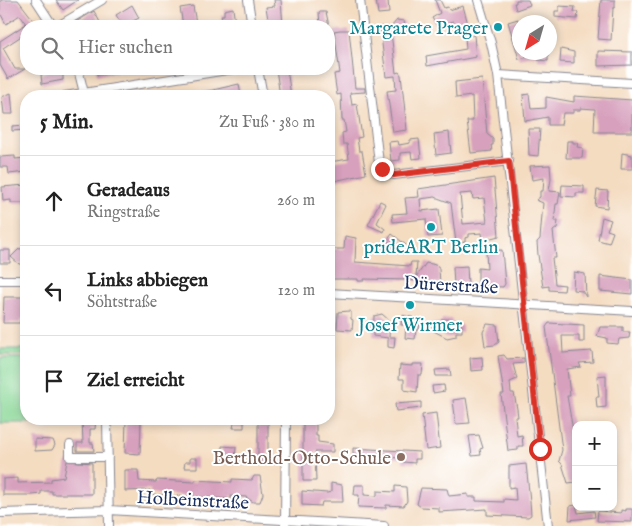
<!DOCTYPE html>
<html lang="de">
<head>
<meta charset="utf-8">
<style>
	:root { --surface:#fff; --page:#f6f6f6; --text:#222; --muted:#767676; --line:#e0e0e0 }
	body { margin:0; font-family:"IM FELL English",serif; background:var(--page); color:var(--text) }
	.controls { position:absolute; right:15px; bottom:15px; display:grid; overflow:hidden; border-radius:10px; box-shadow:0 2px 8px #0003 }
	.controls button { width:45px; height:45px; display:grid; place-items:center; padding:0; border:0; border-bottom:1px solid var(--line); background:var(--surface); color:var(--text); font:25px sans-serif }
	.compass { position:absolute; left:512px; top:15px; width:45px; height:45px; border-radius:50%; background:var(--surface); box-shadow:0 2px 8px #0003; rotate:217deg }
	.stop { position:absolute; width:15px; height:15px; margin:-11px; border:4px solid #d93025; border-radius:50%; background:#fff }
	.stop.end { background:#d93025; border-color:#fff; box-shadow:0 1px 5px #0008 }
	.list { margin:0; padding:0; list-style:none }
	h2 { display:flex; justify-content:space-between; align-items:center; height:65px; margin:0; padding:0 20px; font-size:21px }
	h2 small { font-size:16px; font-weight:400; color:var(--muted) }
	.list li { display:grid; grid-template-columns:32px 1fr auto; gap:15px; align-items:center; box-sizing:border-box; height:90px; padding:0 20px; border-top:1px solid var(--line) }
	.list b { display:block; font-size:19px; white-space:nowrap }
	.list p { margin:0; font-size:16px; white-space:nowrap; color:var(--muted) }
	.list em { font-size:16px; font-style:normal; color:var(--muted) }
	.icon { flex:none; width:28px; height:28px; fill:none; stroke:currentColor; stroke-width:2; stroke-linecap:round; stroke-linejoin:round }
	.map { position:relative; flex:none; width:632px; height:526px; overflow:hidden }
	.search { position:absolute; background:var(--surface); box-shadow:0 2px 8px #0003; left:20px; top:20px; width:315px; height:55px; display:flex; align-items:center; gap:12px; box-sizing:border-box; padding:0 18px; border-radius:20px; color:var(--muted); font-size:19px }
	.panel { position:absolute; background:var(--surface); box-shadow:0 2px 8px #0003; left:20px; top:90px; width:315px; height:335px; border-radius:20px }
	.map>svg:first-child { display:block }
	.green { fill:#89d796; stroke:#52837a }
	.building { fill:#d7a0bd; fill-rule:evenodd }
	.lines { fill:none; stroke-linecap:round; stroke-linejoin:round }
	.minor-casing { stroke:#888690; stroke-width:10 }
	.minor { stroke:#fff; stroke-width:8 }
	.route { stroke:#d93025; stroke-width:6 }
	.culture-dot { fill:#0f9aa8; stroke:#fff; stroke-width:2 }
	.education-dot { fill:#8d6e63; stroke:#fff; stroke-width:2 }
	.labels { text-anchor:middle; stroke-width:4; stroke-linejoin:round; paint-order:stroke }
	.culture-label { font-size:19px; fill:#0d838f; stroke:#fff }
	.street-label { font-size:19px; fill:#1b2f5e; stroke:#fff }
	.education-label { font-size:19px; fill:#785e54; stroke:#fff; text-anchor:end }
</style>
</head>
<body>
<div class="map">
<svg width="632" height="526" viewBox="0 0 632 526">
	<rect width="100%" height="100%" fill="#fff"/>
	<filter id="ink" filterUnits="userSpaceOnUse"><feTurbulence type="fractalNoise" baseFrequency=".02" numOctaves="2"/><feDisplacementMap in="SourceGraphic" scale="10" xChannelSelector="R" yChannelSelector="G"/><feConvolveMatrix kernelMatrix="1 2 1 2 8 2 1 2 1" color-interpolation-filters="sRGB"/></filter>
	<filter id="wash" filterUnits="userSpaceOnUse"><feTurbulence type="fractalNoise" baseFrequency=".0096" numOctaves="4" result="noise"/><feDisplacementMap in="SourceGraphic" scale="20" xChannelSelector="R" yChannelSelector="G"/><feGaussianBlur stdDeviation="1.12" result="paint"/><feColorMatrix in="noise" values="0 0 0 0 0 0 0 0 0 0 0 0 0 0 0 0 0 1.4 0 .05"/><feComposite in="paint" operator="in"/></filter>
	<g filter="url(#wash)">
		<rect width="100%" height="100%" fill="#f4dcc1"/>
		<!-- green -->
		<path class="green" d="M0,349H26V355H0Z
			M0,358H26V419H30V423H0Z"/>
		<g id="blocks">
			<!-- building -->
			<path class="building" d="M2,0H18L38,26L26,25V33L3,48L15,69H25L8,79L0,65V41L26,24L20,15L6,24L0,13V1Z
				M56,0H78L63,10Z
				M274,0H281L283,26H269L266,7L275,6Z
				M376,0H388L389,13L378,14Z
				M435,0H440L444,8L448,7L449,10L463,6L468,24L456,29L453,21L438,27L432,18L440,13Z
				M516,0H528L530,5L516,10L514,3H516Z
				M601,0H615V8H613L611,40L598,39Z
				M132,5L139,18L123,26L116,15Z
				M193,6L196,23L183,25L180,8Z
				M559,6L575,7L574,12H578L577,19L555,17V11H559Z
				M233,8L235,24L226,26L225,21H222L221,15H224V10Z
				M94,11L102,26H69Z
				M319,12H326L329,26H320Z
				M518,19L520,52H548V61L538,60V55L519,59L508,22Z
				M397,20L404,21L406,32L391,33L396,73L399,72L401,75L407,130L393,132L387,91L396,90L395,76L386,77L380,27H391Z
				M340,30H349L355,88H365V92L350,93L352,105L357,104L362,137L357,138L359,151H362L366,174L334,181L333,173L329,174V162L349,159L347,144H343L342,133L346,132L344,120H342L341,94L337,95L334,74L340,73L334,31Z
				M474,35L476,57L427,66L426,56L466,49L465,36Z
				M561,49L574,52V63L560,62Z
				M598,51L632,52V65L598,66Z
				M50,69H63V80L42,84L41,75Z
				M96,69H117V72L97,75Z
				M276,69H287L291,96H280Z
				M482,79L487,134L493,139V145H491L492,151L471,153L467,121H473L472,96L456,98L455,82Z
				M239,84L241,96H200V93Z
				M11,93L13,114H4L2,97Z
				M529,94L531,109L546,108V97L574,102V96L632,100V132H594L595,109L580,108V110H573V113H563L561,125H548V117L525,121L523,95Z
				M26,125V130L12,131V126Z
				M528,129H540L538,156L529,155Z
				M449,132L451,153L436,155L434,134Z
				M419,139L421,158L412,159L411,152L400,153V160L391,161L389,142L398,141L399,145L410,143V140Z
				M567,141H573V143H578L577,147L583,148L582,158H566Z
				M622,153L632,155V169H621Z
				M15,156V159L26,158V172L9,174L8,167H0V157Z
				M550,165L551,179L549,191L560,192L558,204H556L554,221H558L557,228L553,231L556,258H552L555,284L565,285L564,291L549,290V286L543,287L538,255L537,242L540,239L543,203L536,200L540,197V191H543L544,178L532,180L530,166Z
				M494,178L499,236L483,240L482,233L469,234V237L465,238V242L456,243L451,203L435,197L420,199L421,211L439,209L442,236L428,237L426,219L393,222L392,214L407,213L405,198L419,197L418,189ZM472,193L473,199L484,198L487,222L463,224L460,194Z
				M26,185V203H11V200L3,201L2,187Z
				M562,185L584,186V193H576V197L561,196Z
				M597,190L608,191L607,208L595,206Z
				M380,201L386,204L377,223L385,229L384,232L368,225Z
				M602,217L611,220L607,230L613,232L609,243L598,240Z
				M392,234L406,245L401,251L387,241Z
				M345,236L356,238L355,262L410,266L411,262H417L416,277L426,263L432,264L438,266L439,269L440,283H430L425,286L426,282L408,280L364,279V281H358V279H330L329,249H344Z
				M26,248V264H19L11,257L19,249Z
				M0,250H10V263H0Z
				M502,250L505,284L503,287L478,286V268L487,269L486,251Z
				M467,266L468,285H454L453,267Z
				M574,272L585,274L586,297L582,291L573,290Z
				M600,276L632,280V294L600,291Z
				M4,297H26V320H20V323H3Z
				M349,311L351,312V319L353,320L352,330L337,329L338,312Z
				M382,314L390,321L389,337H395L394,348L388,347V338L373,336L374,316Z
				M402,315L420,319L419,330H416L415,339L405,338L406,325H401Z
				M442,319H452V323L462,325V332H456V336L447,338L432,330V324L442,322Z
				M549,323L584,325V342H579V336H562L563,353L592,351L593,362L579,363L581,367L567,369L570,396H567L576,448V482L568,483L562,464L559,461L562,450L546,327Z
				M487,324L497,325L499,342L495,345L485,346L483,332Z
				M600,327H623V332H630L629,338L619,339L618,344L607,343V338L597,336Z
				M504,355L507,359L524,358V363L513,364L517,379L510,382L511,393H514L517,409L518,417H515L517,436L522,435L523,446H518V450L508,451L501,394H504L498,356Z
				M482,357L483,370L471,371L470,358Z
				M412,364H423L422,375H418L417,392L404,390V379H399L400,365L412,366Z
				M450,369L451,376H436L435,370Z
				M606,375V407L597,408L596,397H599L597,376Z
				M444,385L445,391L433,393L432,386Z
				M466,398L470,423L456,424L453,400Z
				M421,402V408L396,411L395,404Z
				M436,413L440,448L426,450L422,415Z
				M82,419H96L95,429H90V443H93L94,451H77V443H83Z
				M235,419H244V428H233Z
				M303,419H316V436H318V442L333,444V452H315L316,481H303Z
				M126,420L141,421L140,454L125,453Z
				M258,420H268V461H258Z
				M479,435L483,448L480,449L481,455L472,456L469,436Z
				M35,439L53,440L55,445L52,450L35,451Z
				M222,446L236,447L235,460L222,459Z
				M353,448L420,452V459H415V463L403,462V458L357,456L353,454Z
				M190,458H197V468H184L185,462H190Z
				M67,461L92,463V494H52V491H41V494L32,495H3V479L18,478V483L51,482V479L64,477Z
				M526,464L530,501L531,515L528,517L487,515V509L439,512V508L421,507L417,504L421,488L447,489L449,496L468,494V497H476V501L504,502V499L516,500L515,487L509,488V466Z
				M125,470H138L139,481L156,482L157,480L195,482V480L232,482V479L252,480L254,476H260L263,494L260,502H253L246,497L231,496V499L150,494V490L125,491Z
				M331,483L342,485L343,502H322L321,506L302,505V491L327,493L331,492Z
				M355,485H364V495L377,496V491L395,492V486L406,487L407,501L404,506L386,505V508L358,507L359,495H354Z
				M576,505L578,513L594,511L595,517L569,520L570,506Z
				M626,509H632V522L597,521L598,511L621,513V510L626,511Z"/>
		</g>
	</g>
	<g filter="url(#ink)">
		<use href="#blocks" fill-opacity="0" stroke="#888690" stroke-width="1"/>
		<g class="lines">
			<!-- minor casing -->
			<g class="minor-casing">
				<path id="minor" d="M36,0L53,26
					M248,0L252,26
					M360,0L379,163L387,173L394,175L509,161
					M478,0L491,43L498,75L548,526
					M58,26L102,0
					M78,69L84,93
					M258,69L263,96
					M498,75L632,83
					M65,96L233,69
					M0,280H26
					M329,293L632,311
					M107,419L109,526
					M70,445V457H108
					M0,513L109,510L384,526
					M285,526L286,419"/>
			</g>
			<!-- minor -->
			<use href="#minor" class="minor"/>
		</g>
	</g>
	<g class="lines" filter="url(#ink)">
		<!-- route -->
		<path class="route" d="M382,169L394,175L509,161L540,449"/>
	</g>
	<!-- markers -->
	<g class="culture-dot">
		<circle cx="498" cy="27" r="5"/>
		<circle cx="431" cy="227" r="5"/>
		<circle cx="410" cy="305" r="5"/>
	</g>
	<circle class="education-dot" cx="401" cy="457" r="5"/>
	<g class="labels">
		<!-- culture labels -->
		<g class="culture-label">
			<text x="488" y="34" text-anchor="end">Margarete Prager</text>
			<text x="431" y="253">prideART Berlin</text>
			<text x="410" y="331">Josef Wirmer</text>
		</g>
		<!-- street labels -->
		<g class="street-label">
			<text transform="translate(451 284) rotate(3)" y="7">Dürerstraße</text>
			<text transform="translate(193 499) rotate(3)" y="7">Holbeinstraße</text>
		</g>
		<!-- education labels -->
		<g class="education-label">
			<text x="391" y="464">Berthold-Otto-Schule</text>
		</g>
	</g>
</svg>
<div class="controls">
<button>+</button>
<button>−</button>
</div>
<svg class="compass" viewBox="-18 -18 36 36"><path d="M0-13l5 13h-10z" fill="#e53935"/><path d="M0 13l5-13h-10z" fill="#767676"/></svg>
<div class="stop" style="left:540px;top:449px"></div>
<div class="stop end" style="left:382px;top:169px"></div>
<div class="search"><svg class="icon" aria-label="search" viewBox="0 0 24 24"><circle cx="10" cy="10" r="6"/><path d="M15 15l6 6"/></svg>Hier suchen</div>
<section class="panel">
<h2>5 Min.<small>Zu Fuß · 380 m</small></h2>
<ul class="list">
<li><svg class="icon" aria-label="ahead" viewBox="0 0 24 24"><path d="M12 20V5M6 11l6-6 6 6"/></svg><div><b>Geradeaus</b><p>Ringstraße</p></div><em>260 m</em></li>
<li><svg class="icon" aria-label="left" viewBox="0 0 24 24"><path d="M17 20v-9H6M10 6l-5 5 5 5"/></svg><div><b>Links abbiegen</b><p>Söhtstraße</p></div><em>120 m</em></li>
<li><svg class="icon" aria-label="arrive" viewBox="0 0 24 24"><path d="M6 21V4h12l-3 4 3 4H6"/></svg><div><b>Ziel erreicht</b></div></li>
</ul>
</section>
</div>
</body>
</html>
